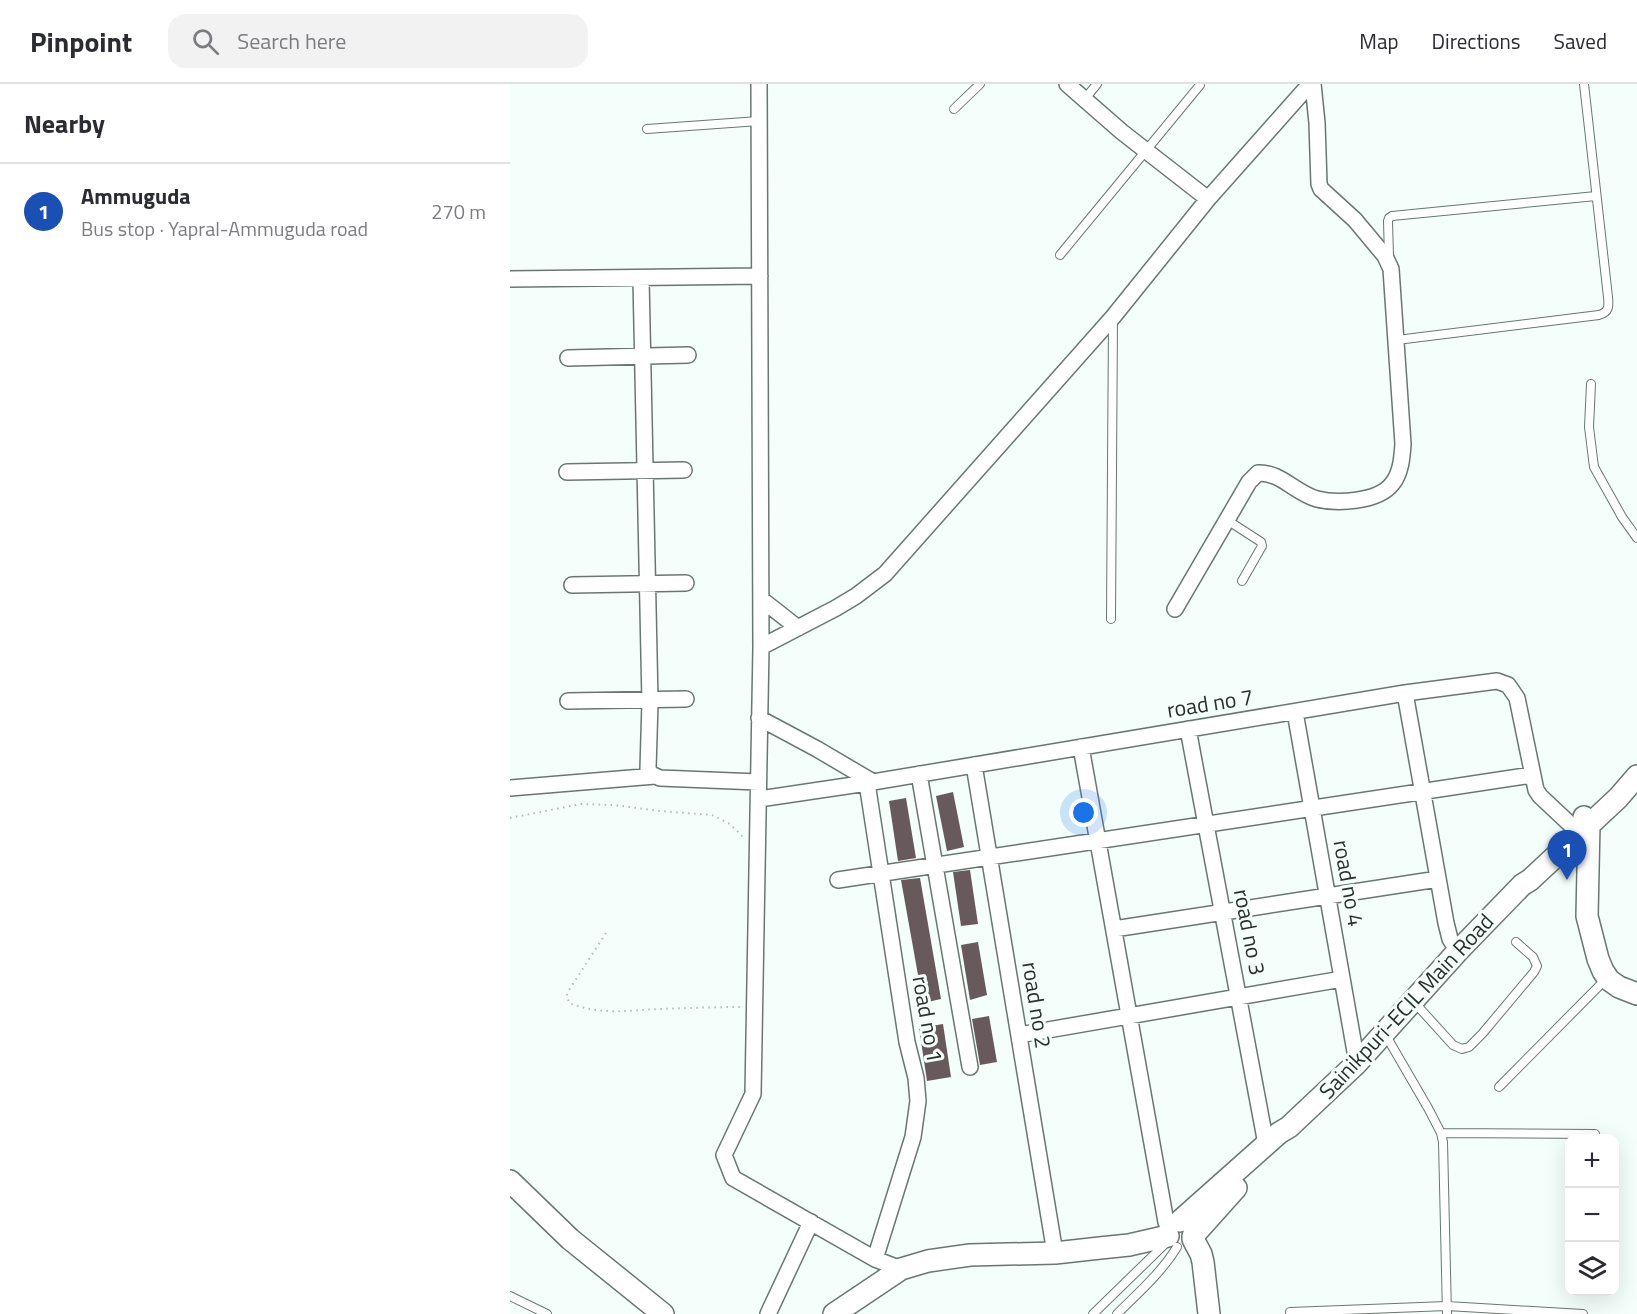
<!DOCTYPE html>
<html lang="en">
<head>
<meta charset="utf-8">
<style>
	:root { --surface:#fff; --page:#f2f2f3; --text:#2b2b33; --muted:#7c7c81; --line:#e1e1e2; --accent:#111827 }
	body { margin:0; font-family:"Titillium Web",sans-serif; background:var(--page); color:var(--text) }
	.controls { position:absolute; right:18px; bottom:18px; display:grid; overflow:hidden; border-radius:12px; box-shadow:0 6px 24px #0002 }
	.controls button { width:54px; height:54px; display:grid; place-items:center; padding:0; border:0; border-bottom:2px solid var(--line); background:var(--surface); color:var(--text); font:30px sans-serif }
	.you { position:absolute; left:574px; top:729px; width:21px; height:21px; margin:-15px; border:4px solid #fff; border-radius:50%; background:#1a73e8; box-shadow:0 0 0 9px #1a73e833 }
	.badge { display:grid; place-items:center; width:39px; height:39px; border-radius:50%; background:var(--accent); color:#fff; font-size:20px; font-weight:700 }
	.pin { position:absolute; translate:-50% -50px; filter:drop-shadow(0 2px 3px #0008) }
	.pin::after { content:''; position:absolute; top:32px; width:21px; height:18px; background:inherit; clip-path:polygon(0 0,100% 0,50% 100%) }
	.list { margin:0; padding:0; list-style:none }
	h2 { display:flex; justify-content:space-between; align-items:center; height:78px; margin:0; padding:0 24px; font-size:26px }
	h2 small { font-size:20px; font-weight:400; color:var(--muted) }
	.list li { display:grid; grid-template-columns:39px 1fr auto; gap:18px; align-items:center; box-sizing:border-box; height:96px; padding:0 24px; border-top:2px solid var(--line) }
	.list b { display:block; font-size:22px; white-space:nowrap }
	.list p { margin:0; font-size:20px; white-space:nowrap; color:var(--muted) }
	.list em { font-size:20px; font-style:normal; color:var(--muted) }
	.icon { flex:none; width:33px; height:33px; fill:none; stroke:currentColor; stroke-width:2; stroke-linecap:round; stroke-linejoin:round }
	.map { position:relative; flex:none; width:1127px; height:1230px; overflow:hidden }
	header { display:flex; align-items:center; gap:36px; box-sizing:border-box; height:84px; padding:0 30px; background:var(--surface); border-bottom:2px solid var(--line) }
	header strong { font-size:28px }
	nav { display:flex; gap:33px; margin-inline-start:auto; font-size:21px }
	.search { width:420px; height:54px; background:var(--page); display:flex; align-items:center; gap:15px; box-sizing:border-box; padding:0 21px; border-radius:18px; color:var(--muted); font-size:22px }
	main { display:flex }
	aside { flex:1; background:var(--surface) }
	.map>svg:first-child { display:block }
	.building { fill:#68595c }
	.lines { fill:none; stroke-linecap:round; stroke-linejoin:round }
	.lane-casing { stroke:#697771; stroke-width:10 }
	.street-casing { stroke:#697771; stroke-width:18 }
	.secondary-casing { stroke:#697771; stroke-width:24 }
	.path { stroke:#b1bab6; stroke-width:2; stroke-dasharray:1.5 4.5; stroke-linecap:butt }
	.lane { stroke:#fff; stroke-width:8 }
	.street { stroke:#fff; stroke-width:15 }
	.secondary { stroke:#fff; stroke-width:21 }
	.labels { text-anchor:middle; stroke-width:6; stroke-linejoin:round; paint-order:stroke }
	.street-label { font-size:22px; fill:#2a302d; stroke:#f4fefa }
</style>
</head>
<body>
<header>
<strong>Pinpoint</strong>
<div class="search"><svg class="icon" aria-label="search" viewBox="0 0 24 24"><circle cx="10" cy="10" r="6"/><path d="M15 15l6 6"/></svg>Search here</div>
<nav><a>Map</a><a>Directions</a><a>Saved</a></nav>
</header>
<main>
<aside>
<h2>Nearby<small></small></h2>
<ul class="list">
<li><span class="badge" style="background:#1a4fb4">1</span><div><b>Ammuguda</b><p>Bus stop · Yapral-Ammuguda road</p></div><em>270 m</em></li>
</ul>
</aside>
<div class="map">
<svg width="1127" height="1230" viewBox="0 0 1127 1230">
	<rect width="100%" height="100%" fill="#f4fefa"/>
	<!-- building -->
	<path class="building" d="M443,708L454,763L437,767L426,712Z
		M396,714L406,774L388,777L379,717Z
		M460,786L468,840L451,842L443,788Z
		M410,794L431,915L413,919L391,796Z
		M468,858L477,911L460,916L451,861Z
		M479,932L487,978L470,981L462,935Z
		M433,940L441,993L417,997L409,944Z"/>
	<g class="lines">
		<!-- lane casing -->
		<g class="lane-casing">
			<path id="lane" d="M574,16L587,0
				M444,25L470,0
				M137,45L249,37
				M550,171L690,1
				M879,173L878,137L879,134L882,132L1086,112
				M887,256L1089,231C1099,228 1099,223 1098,213L1074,0
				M1081,300L1079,343L1084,383L1112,433L1127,454
				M717,436L751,458L752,462L732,497
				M601,535L603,234
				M904,918L943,961L952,965L959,963L972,950L1024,888L1027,882L1023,873L1006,858
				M875,950L918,1024L931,1049L933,1058L937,1230
				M989,1003L1096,895
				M931,1049L1085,1050
				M0,1212L37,1230
				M780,1228L937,1222L1073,1230
				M583,1230L657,1158
				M607,1230C628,1209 652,1188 667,1163"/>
		</g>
		<!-- street casing -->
		<g class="street-casing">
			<path id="street" d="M249,0L251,563L243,1010L214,1071L223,1094L365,1175L391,1185
				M557,0L612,48L698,115
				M0,195L250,192
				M131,195L140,618L138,685L141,690L150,694L248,698
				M58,274L178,271
				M57,388L174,386
				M62,501L176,499
				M251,515L288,544
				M665,525L739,398L748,389C771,388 785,409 807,415C827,420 868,418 882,400C891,389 892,374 893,360L881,185L875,172L845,136L811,105L809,100L807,39L803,0
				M251,563L326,524L346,512L375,490L603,233L698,115L800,0
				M895,609L936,839L940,855L948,867
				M58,617L176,615
				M785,628L847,979
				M249,634L307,665L363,698
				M678,645L756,1060
				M571,663L653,1121L656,1138L659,1145
				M464,681L545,1169
				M409,690L460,983
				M357,699L397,958L406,994L408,1017L403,1053L365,1175
				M0,704L145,692
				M249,715L357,699L895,609L987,597L998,601L1007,614L1026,706L1030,712L1063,743
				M328,796L1022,691
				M604,845L928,795
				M509,951L832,895
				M258,1230L301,1138"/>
		</g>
		<!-- secondary casing -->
		<g class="secondary-casing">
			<path id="secondary" d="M1074,733L1079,740L1077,832L1088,875L1093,887L1099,896L1109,903L1127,910
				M0,1097L60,1155L153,1230
				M670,1137L769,1049L779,1043L847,979L948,867L1012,801L1020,796L1108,714L1127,692
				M683,1152L726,1104
				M683,1155L691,1170L693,1178L699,1230
				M324,1230L391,1185L418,1177L460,1171L545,1169L590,1164L619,1161L658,1152"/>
		</g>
		<!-- path -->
		<path class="path" d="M0,734L71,720L104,721L150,727L202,731L220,740L233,753
			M96,849L59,906L57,911L59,919C92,932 117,926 152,925C178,924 205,923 231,923"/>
		<!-- lane -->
		<use href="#lane" class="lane"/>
		<!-- street -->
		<use href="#street" class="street"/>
		<!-- secondary -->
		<use href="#secondary" class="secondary"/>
	</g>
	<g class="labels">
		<!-- street labels -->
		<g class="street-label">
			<text transform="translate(700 619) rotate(-9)" y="8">road no 7</text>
			<text transform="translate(839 799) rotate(80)" y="8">road no 4</text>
			<text transform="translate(740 848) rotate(79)" y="8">road no 3</text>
			<text transform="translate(527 921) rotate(81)" y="8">road no 2</text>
			<text transform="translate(896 922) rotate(-47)" y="8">Sainikpuri-ECIL Main Road</text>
			<text transform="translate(418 935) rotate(80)" y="8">road no 1</text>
		</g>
	</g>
</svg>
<div class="controls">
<button>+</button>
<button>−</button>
<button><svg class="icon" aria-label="layers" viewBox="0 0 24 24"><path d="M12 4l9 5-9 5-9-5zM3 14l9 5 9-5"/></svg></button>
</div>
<div class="you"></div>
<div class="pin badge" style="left:1057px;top:796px;background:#1a4fb4">1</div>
</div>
</main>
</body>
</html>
